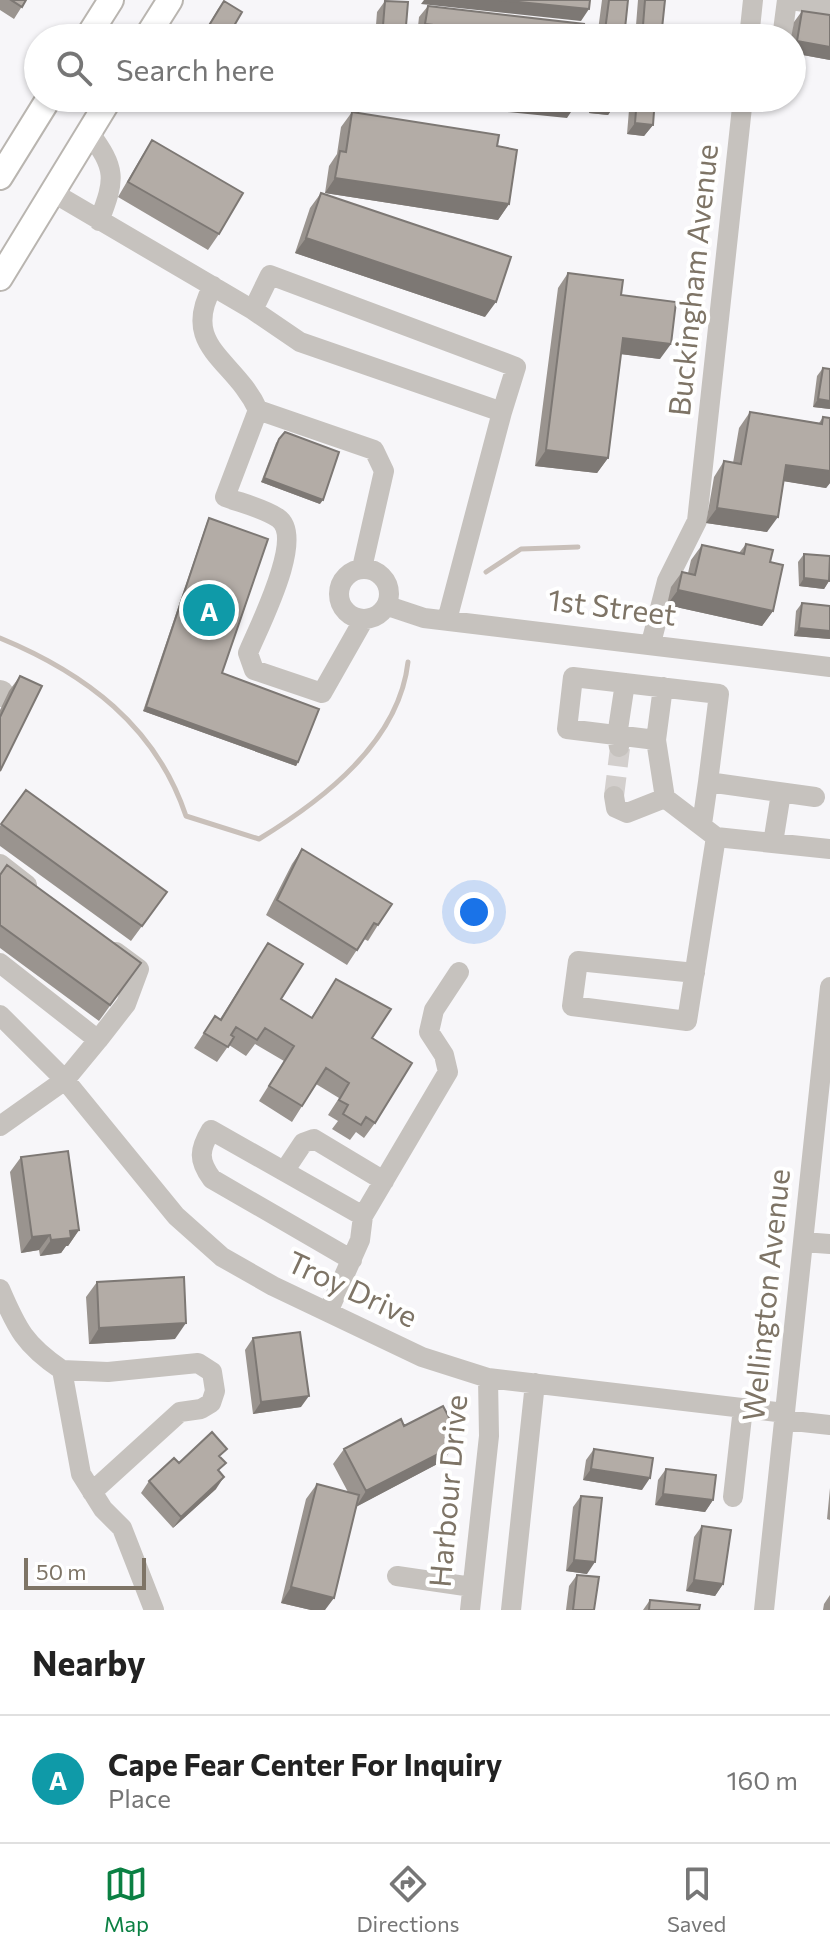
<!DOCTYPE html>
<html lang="en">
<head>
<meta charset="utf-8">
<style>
	:root { --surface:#fff; --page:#f6f6f6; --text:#222; --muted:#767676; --line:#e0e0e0; --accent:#0b8043 }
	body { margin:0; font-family:Commissioner,sans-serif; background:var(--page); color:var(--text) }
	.scale { position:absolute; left:24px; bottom:20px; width:122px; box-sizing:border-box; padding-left:8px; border:4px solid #7e7466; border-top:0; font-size:22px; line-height:28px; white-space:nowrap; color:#7e7466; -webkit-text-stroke:6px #fff; paint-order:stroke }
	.you { position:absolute; left:474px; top:912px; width:28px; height:28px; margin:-20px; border:6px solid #fff; border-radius:50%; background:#1a73e8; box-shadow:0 0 0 12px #1a73e833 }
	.badge { display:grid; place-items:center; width:52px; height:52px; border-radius:50%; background:var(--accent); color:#fff; font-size:26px; font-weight:700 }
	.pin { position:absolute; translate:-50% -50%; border:4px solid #fff; box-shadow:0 2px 8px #0006 }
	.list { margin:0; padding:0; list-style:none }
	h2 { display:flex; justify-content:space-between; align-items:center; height:104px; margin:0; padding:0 32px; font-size:34px }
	h2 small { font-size:26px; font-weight:400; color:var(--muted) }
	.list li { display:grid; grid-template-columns:52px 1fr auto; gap:24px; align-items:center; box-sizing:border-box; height:128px; padding:0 32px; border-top:2px solid var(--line) }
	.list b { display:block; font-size:30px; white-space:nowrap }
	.list p { margin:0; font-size:26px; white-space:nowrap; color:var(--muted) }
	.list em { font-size:26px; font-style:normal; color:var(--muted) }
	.icon { flex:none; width:44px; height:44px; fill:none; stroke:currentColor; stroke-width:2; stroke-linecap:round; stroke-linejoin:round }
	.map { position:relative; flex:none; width:830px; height:1610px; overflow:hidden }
	.search { position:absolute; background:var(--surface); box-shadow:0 2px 6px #0004; left:24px; right:24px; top:24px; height:88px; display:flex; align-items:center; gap:20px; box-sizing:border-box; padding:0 28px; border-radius:44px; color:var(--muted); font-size:30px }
	.sheet { height:232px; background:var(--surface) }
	nav { display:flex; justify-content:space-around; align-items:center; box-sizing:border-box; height:112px; border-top:2px solid var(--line); background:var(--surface); font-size:22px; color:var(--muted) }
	nav a { display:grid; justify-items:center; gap:4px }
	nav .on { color:var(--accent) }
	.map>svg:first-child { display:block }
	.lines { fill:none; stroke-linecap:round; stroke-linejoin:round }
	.stream { stroke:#c9c0ba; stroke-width:5 }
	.minor-tunnel { stroke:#d3cfcd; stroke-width:20; stroke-dasharray:20 10; stroke-linecap:butt }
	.major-casing { stroke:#b9b5b0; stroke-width:28 }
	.minor { stroke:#c6c2be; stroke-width:20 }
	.major { stroke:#fff; stroke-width:24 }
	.wall { fill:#9a948f }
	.shaded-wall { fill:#7d7874 }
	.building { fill:#b3aca6; stroke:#7d7874; stroke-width:2 }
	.labels { text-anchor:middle; stroke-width:8; stroke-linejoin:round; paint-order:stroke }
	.street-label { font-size:30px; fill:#7e7466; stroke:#fff }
</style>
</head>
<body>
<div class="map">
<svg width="830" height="1610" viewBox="0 0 830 1610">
	<rect width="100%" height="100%" fill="#f7f6f9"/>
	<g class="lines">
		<!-- stream -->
		<path class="stream" d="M486,572L521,549L578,547
			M0,638C85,673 156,726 186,816L259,839C323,800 399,742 408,662"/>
		<!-- minor-tunnel -->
		<path class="minor-tunnel" d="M614,796L620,748"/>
		<!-- major casing -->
		<g class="major-casing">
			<path id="major" d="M87,38L111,0
				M146,38L170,0
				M0,177L49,98
				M0,278L110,98"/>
		</g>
		<!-- minor -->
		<path class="minor" d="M789,0L830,5
			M749,38L753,0
			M782,38L787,0
			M89,132C116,169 116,178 99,221
			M52,192L253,310L300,342L502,412L447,620
			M213,286C179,347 235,359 258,410
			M253,310L270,275L516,367L502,412
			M362,568L384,471L374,450L258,410L225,497C241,503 263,508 278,518C306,537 258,628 248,653L254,670L322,693L364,619
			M339 594a25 25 0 1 1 50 0a25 25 0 1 1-50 0Z
			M388,606L424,618L830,667
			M651,643L667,581L697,521L743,98
			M0,690L3,691L0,697
			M656,740L663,687
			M619,747L617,736L625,683
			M614,796L616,808L627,813L665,798
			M702,824L708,782
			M716,837L830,849
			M773,843L781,793
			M0,864L27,885
			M0,963L98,1040L126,1004L139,969L116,952
			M695,973L578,961L572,1006L687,1021L716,837L665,798L656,740L567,729L573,677L719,694L708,782L815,797
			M0,1015L65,1080L176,1216L222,1257L273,1286L422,1357L488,1378L785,1413
			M0,1126L65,1080L98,1040
			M285,1170L303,1143L314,1139L384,1181
			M803,1242L830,1244
			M352,1260L212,1179C198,1160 199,1150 211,1130L363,1216
			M0,1289C17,1329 25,1345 62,1370L81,1474L103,1509L122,1528L154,1610
			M328,1312L360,1240L363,1216L448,1072L444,1055L429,1032L434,1010L459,972
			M62,1370L108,1372L198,1363L212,1372L215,1391L211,1403L201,1409L180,1412L92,1492
			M784,1420L830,1425
			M733,1497L743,1408
			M397,1576L472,1587
			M470,1610L489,1436L488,1378
			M511,1610L535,1383
			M764,1610L830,987"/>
		<!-- major -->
		<use href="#major" class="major"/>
	</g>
	<!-- wall -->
	<path class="wall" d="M0,0H26L14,19L0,10Z
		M602,0H628L624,38H597Z
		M638,0H665L661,38H635Z
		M224,1L227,38H201L218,9Z
		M385,1L405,38H375L377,12Z
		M428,6L584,24L417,36L419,17Z
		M802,11L830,60L792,53L791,38L794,22Z
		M211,98H223L220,103Z
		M370,98H399L392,109L369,107Z
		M590,98H617L616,103L608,115L589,113Z
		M630,98H655L653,125L644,136L627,134Z
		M352,112L497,146L509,204L498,220L325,193L329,166L337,154L341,127Z
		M152,140L219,234L208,250L118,197L142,156Z
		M321,193L485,317L295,253L310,208Z
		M568,273L660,359L621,354L608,458L597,473L535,466L558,288Z
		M823,368L830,409L813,407L817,376Z
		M750,412L819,423L823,417L830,418V483L826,488L784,481L767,532L706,523L714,477L724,461L733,463L739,428Z
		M279,439L320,504L261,482L276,443Z
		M209,518L222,673L298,762L296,766L143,711L207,522Z
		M746,544L770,562L773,611L762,626L667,605L671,587L682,572L688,573L691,560L702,545L739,553Z
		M804,554L829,581L824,589L799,586L798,562Z
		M802,603L830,606V639L794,636L796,611Z
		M20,676L0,771V710L9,691Z
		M26,790L167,892L131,941L0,846V826Z
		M302,849L378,925L368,941L364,939L347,965L266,915L292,864Z
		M0,875L130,978L99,1021L0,948Z
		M268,943L281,999L311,1018L336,979L372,1038L375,1123L364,1138L356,1132L350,1140L332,1129L338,1121L328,1115L339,1098L316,1084L292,1122L259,1101L284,1061L255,1044L246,1056L229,1045L217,1062L194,1048L215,1016L220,1019Z
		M21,1157L79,1230L68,1246H66L61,1253L40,1256L39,1250L21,1253L10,1172Z
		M97,1282L175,1339L89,1344L86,1297Z
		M253,1338L301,1407L253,1414L245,1350Z
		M452,1423L446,1431L454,1446L443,1461L357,1506L325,1610H311L281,1603L306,1499L317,1484L348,1492L333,1464L344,1449L404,1426Z
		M594,1449L642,1490L583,1480L586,1460Z
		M221,1458L216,1489L173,1528L141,1493L149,1481L179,1463Z
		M666,1469L713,1500L705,1512L655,1505L658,1480Z
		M830,1488V1520L827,1519Z
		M581,1496L587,1574L566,1571L573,1507Z
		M702,1526L723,1584L715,1596L686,1591L694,1537Z
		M577,1575L594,1610H566L569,1586Z
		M830,1595V1610H823L824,1604Z
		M650,1600L699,1610H643Z"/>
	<!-- shaded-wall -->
	<path class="shaded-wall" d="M424,0H499L589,9L581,21L421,4Z
		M425,24L547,38H437L417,36Z
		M797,41L830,47V60L792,53V48Z
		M375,98H399L392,109L369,107Z
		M413,98H496L575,106L567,118L411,102Z
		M597,101L616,103L608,115L589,113Z
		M635,123L653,125L644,136L627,134Z
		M335,178L509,204L498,220L325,193Z
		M306,238L496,302L485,317L295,253Z
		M623,338L671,344L660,359L612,353Z
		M818,399L830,401V409L813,407Z
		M546,450L608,458L597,473L535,466Z
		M786,465L830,471V483L826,488L776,480Z
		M264,478L323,500L320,504L261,482Z
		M717,508L778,517L767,532L706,523Z
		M804,578L829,581L824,589L799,586Z
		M678,590L773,611L762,626L667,605Z
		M799,628L830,631V639L794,636Z
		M146,707L298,762L296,766L143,711Z
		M79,1230L68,1246H66L61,1253L40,1256L51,1240L70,1231Z
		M50,1235L39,1250L21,1253L32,1237Z
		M186,1323L175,1339L89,1344L99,1328Z
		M309,1396L301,1407L253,1414L261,1402Z
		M454,1446L443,1461L356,1507L366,1491Z
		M591,1469L650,1478L642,1490L583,1480Z
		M224,1477L216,1489L173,1528L181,1517Z
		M663,1494L713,1500L705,1512L655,1505Z
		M574,1560L595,1562L587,1574L566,1571Z
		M694,1580L723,1584L715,1596L686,1591Z
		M291,1587L334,1598L325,1610H311L281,1603Z"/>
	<!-- building -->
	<path class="building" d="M11,0H26L22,7Z
		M499,0H590L589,9Z
		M609,0H628L624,38H604Z
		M645,0H665L661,38H642Z
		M224,1L242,12L227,38H216L205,32Z
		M385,1L408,2L405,38H382Z
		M428,6L584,24L582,38H547L425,24Z
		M802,11L830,15V47L797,41Z
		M496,98H576L575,106Z
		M597,98H617L616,103L597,101Z
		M637,98H655L653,125L635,123Z
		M352,112L499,135L497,146L517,150L509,204L335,178L340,151L346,152Z
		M152,140L243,193L219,234L128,182Z
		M321,193L511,257L496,302L306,238Z
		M568,273L623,280L621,295L676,302L671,344L623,338L608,458L546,450Z
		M823,368L830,369V401L818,399Z
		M750,412L822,424L823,417L830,418V471L786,465L778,517L717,508L724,461L741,464Z
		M285,432L339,452L323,500L264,478L279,439Z
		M209,518L268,539L222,673L319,709L298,762L146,707Z
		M746,544L773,550L770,562L783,565L773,611L678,590L682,572L695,575L702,545L744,554Z
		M804,554L830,556L829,581L804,578Z
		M802,603L830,606V631L799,628Z
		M20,676L42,686L0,771V717Z
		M26,790L167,892L142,926L1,824Z
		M302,849L392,904L378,925L374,923L357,950L277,900Z
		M7,865L141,963L110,1005L0,925V875Z
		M268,943L303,964L281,999L312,1018L336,979L391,1009L372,1038L412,1063L375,1123L366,1117L361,1125L343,1114L348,1105L339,1100L349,1083L326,1068L302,1106L269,1086L294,1046L265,1028L257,1040L236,1027L231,1035L234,1037L228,1047L204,1033L215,1016L221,1020Z
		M68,1151L79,1230L70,1231L71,1238L51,1240L50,1235L32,1237L21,1157Z
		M184,1277L186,1323L99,1328L97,1282Z
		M300,1332L309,1396L261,1402L253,1338Z
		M443,1406L452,1423L444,1427L454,1446L366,1491L344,1449L401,1419L404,1426Z
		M212,1432L227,1449L219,1456L226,1463L218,1470L224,1477L181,1517L149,1481L174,1458L179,1463Z
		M594,1449L653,1458L650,1478L591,1469Z
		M666,1469L716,1475L713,1500L663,1494Z
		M317,1484L359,1495L334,1598L291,1587Z
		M581,1496L602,1498L595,1562L574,1560Z
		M702,1526L731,1530L723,1584L694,1580Z
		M577,1575L599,1577L594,1610H573Z
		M650,1600L700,1605L699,1610H649Z"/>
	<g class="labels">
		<!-- street labels -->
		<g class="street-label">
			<text transform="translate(694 280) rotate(-84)" y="10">Buckingham Avenue</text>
			<text transform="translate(612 608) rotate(7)" y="10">1st Street</text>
			<text transform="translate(352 1290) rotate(25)" y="10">Troy Drive</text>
			<text transform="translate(767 1295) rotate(-84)" y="10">Wellington Avenue</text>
			<text transform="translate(449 1491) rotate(-85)" y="10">Harbour Drive</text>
		</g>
	</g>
</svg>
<div class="scale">50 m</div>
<div class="you"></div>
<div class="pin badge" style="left:209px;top:610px;background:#0f9aa8">A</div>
<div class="search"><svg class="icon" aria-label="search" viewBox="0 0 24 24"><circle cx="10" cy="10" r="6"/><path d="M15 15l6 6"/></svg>Search here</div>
</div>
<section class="sheet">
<h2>Nearby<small></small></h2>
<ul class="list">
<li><span class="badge" style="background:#0f9aa8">A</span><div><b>Cape Fear Center For Inquiry</b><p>Place</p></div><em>160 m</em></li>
</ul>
</section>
<nav>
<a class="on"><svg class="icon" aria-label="map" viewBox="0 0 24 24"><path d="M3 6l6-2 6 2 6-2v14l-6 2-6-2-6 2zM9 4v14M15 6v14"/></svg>Map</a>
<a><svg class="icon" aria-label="directions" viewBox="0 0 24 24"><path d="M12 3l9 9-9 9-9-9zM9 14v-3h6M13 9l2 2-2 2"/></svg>Directions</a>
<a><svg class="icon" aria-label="saved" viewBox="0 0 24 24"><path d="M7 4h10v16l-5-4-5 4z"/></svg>Saved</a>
</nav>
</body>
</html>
